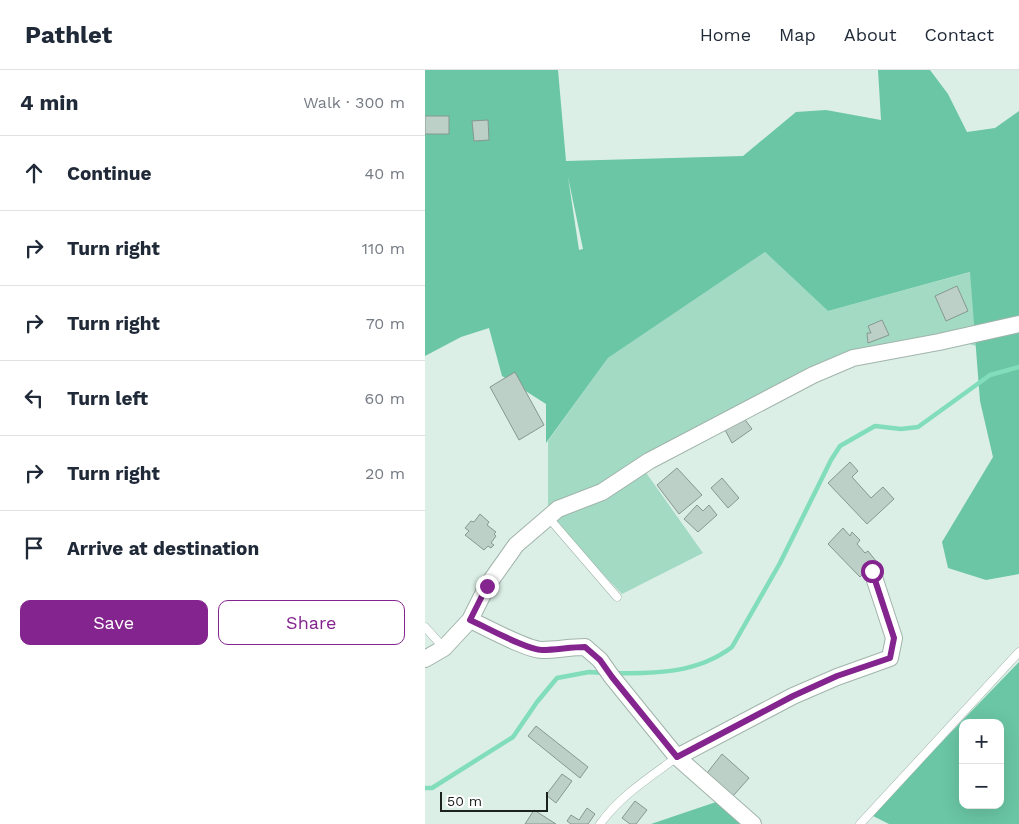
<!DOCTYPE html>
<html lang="en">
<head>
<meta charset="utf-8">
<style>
	:root { --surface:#fff; --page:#f6f6f7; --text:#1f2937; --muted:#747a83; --line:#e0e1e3; --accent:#84248e }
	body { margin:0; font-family:"Work Sans",sans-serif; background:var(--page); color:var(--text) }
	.controls { position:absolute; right:15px; bottom:15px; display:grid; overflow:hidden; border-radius:10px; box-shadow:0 5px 20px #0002 }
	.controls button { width:45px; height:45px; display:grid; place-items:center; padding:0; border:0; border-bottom:1px solid var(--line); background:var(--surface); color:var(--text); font:25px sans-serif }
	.scale { position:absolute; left:15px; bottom:12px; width:108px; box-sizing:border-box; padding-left:5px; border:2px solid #1a211e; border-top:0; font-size:14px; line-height:18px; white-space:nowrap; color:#1a211e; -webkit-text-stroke:4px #fff; paint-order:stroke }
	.stop { position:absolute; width:15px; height:15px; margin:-11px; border:4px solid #84248e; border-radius:50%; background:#fff }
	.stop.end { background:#84248e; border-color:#fff; box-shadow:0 1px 5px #0008 }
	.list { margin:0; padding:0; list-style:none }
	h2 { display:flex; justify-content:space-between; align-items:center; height:65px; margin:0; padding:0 20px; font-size:21px }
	h2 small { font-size:16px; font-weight:400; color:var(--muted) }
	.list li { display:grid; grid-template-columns:32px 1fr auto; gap:15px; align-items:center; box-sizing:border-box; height:75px; padding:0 20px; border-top:1px solid var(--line) }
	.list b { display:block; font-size:19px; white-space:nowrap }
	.list em { font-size:16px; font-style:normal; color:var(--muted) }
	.actions { display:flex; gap:10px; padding:15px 20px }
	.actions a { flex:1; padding:11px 0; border:1px solid var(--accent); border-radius:10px; text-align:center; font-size:18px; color:var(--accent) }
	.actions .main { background:var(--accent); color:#fff }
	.icon { flex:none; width:28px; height:28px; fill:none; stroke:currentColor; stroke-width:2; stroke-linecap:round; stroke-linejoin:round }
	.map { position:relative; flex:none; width:594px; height:754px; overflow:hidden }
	header { display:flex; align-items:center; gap:30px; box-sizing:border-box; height:70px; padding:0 25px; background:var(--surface); border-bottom:1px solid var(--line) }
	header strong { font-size:24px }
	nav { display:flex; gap:28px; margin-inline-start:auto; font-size:18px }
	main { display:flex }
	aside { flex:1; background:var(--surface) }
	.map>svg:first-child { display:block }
	.green { fill:#a2dac3 }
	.forest { fill:#6ac6a4; fill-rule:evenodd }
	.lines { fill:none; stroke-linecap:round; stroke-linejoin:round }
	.stream { stroke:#81ddba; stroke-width:4.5 }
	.building { fill:#bdd0c8; stroke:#869890 }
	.service-casing { stroke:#a1b4ac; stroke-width:9 }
	.minor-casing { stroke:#a1b4ac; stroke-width:18 }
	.service { stroke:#fff; stroke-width:8 }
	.minor { stroke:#fff; stroke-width:16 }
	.route { stroke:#84248e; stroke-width:6 }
</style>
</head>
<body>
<header>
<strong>Pathlet</strong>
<nav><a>Home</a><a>Map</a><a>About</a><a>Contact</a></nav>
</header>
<main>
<aside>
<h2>4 min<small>Walk · 300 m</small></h2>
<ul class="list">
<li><svg class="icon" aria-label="ahead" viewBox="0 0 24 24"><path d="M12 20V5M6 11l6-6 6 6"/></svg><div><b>Continue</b></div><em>40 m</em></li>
<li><svg class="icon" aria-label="right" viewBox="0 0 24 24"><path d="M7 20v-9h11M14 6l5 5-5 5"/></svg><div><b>Turn right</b></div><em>110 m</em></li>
<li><svg class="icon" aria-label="right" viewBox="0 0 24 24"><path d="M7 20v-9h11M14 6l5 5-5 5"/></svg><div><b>Turn right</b></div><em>70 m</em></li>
<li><svg class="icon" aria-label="left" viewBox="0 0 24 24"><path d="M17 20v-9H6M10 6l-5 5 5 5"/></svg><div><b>Turn left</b></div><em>60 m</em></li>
<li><svg class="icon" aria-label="right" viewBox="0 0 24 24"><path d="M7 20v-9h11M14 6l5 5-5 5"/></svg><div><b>Turn right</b></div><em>20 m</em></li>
<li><svg class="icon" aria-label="arrive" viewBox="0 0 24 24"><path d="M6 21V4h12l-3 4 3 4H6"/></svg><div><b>Arrive at destination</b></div></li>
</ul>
<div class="actions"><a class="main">Save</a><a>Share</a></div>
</aside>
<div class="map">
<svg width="594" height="754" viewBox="0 0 594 754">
	<rect width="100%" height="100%" fill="#dbefe6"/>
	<!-- green -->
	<path class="green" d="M340,182L403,241L546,202L551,276L522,268L409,288L217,397L278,483L197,524L123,447V371L183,288Z"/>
	<!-- forest -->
	<path class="forest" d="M0,0H133L141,91L318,86L371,42L401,40L456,50L453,0H505L523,24L542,62L570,58L594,41V504L561,510L523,498L517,472L568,387L555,331L545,202L403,241L340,182L183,288L121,373V334L77,306L64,258L36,267L0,286ZM143,107L158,179L154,180Z
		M594,592V754H464L446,745ZM538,653H575V735H538Z
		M294,731L317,754H226Z"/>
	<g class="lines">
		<!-- stream -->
		<path class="stream" d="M189,603C230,604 273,603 307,577L355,493L406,390L415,376L450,356L476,359L493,357L565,305L594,297
			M0,718H7L88,667L112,632L132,608L164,602L179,603"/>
	</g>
	<!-- building -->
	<path class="building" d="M0,46H24V64H0Z
		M63,50L64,70L49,71L47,51Z
		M532,216L543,241L521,251L510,226Z
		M457,250L464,265L443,273L442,263H446L443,256Z
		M90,302L119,355L94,370L65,317Z
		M318,347L327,359L307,373L299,358Z
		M425,392L433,401L427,407L446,428L458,417L469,429L442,454L403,413Z
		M252,398L277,425L254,444L232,415Z
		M297,408L314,428L303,438L286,418Z
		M272,435L278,441L284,435L292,445L273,462L259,449Z
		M55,444L64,452L62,455L71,462L69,464L71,466L66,473L69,475L66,478L63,476L59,480L40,465L44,461L40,458L46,451L49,452Z
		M418,458L425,466L427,462L435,470L432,474L440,483L443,481L451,491L435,507L403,474Z
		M111,656L163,697L155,708L103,666Z
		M297,684L324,708L308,726L282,703Z
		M137,704L147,711L131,733L121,725Z
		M210,731L222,740L211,754H205L197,748Z
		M162,738L170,744L163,754H146L142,751L146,745L154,750Z
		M109,740L131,754H100Z"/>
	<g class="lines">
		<!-- service casing -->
		<g class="service-casing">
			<path id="service" d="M123,447L192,527
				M0,557L19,578
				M175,754C196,725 224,708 252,687
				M435,754L594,582"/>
		</g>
		<!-- minor casing -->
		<g class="minor-casing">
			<path id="minor" d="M45,550C61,557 102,580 117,580C131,580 146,577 160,577L175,590L187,607L252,687L328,754
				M0,589L19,578L45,550L62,516L91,475L133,439L177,422L224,391L388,305L428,288L514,272L594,254
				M252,687L368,626L412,607L465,588L469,568L447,501"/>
		</g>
		<!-- service -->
		<use href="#service" class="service"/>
		<!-- minor -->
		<use href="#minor" class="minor"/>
	</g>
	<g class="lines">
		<!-- route -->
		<path class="route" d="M62,516L45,550C61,557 102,580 117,580C131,580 146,577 160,577L175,590L187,607L252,687L368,626L412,606L465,588L469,568L447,501"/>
	</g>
</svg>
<div class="controls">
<button>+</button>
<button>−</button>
</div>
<div class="scale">50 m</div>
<div class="stop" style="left:447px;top:501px"></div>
<div class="stop end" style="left:62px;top:516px"></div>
</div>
</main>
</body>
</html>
